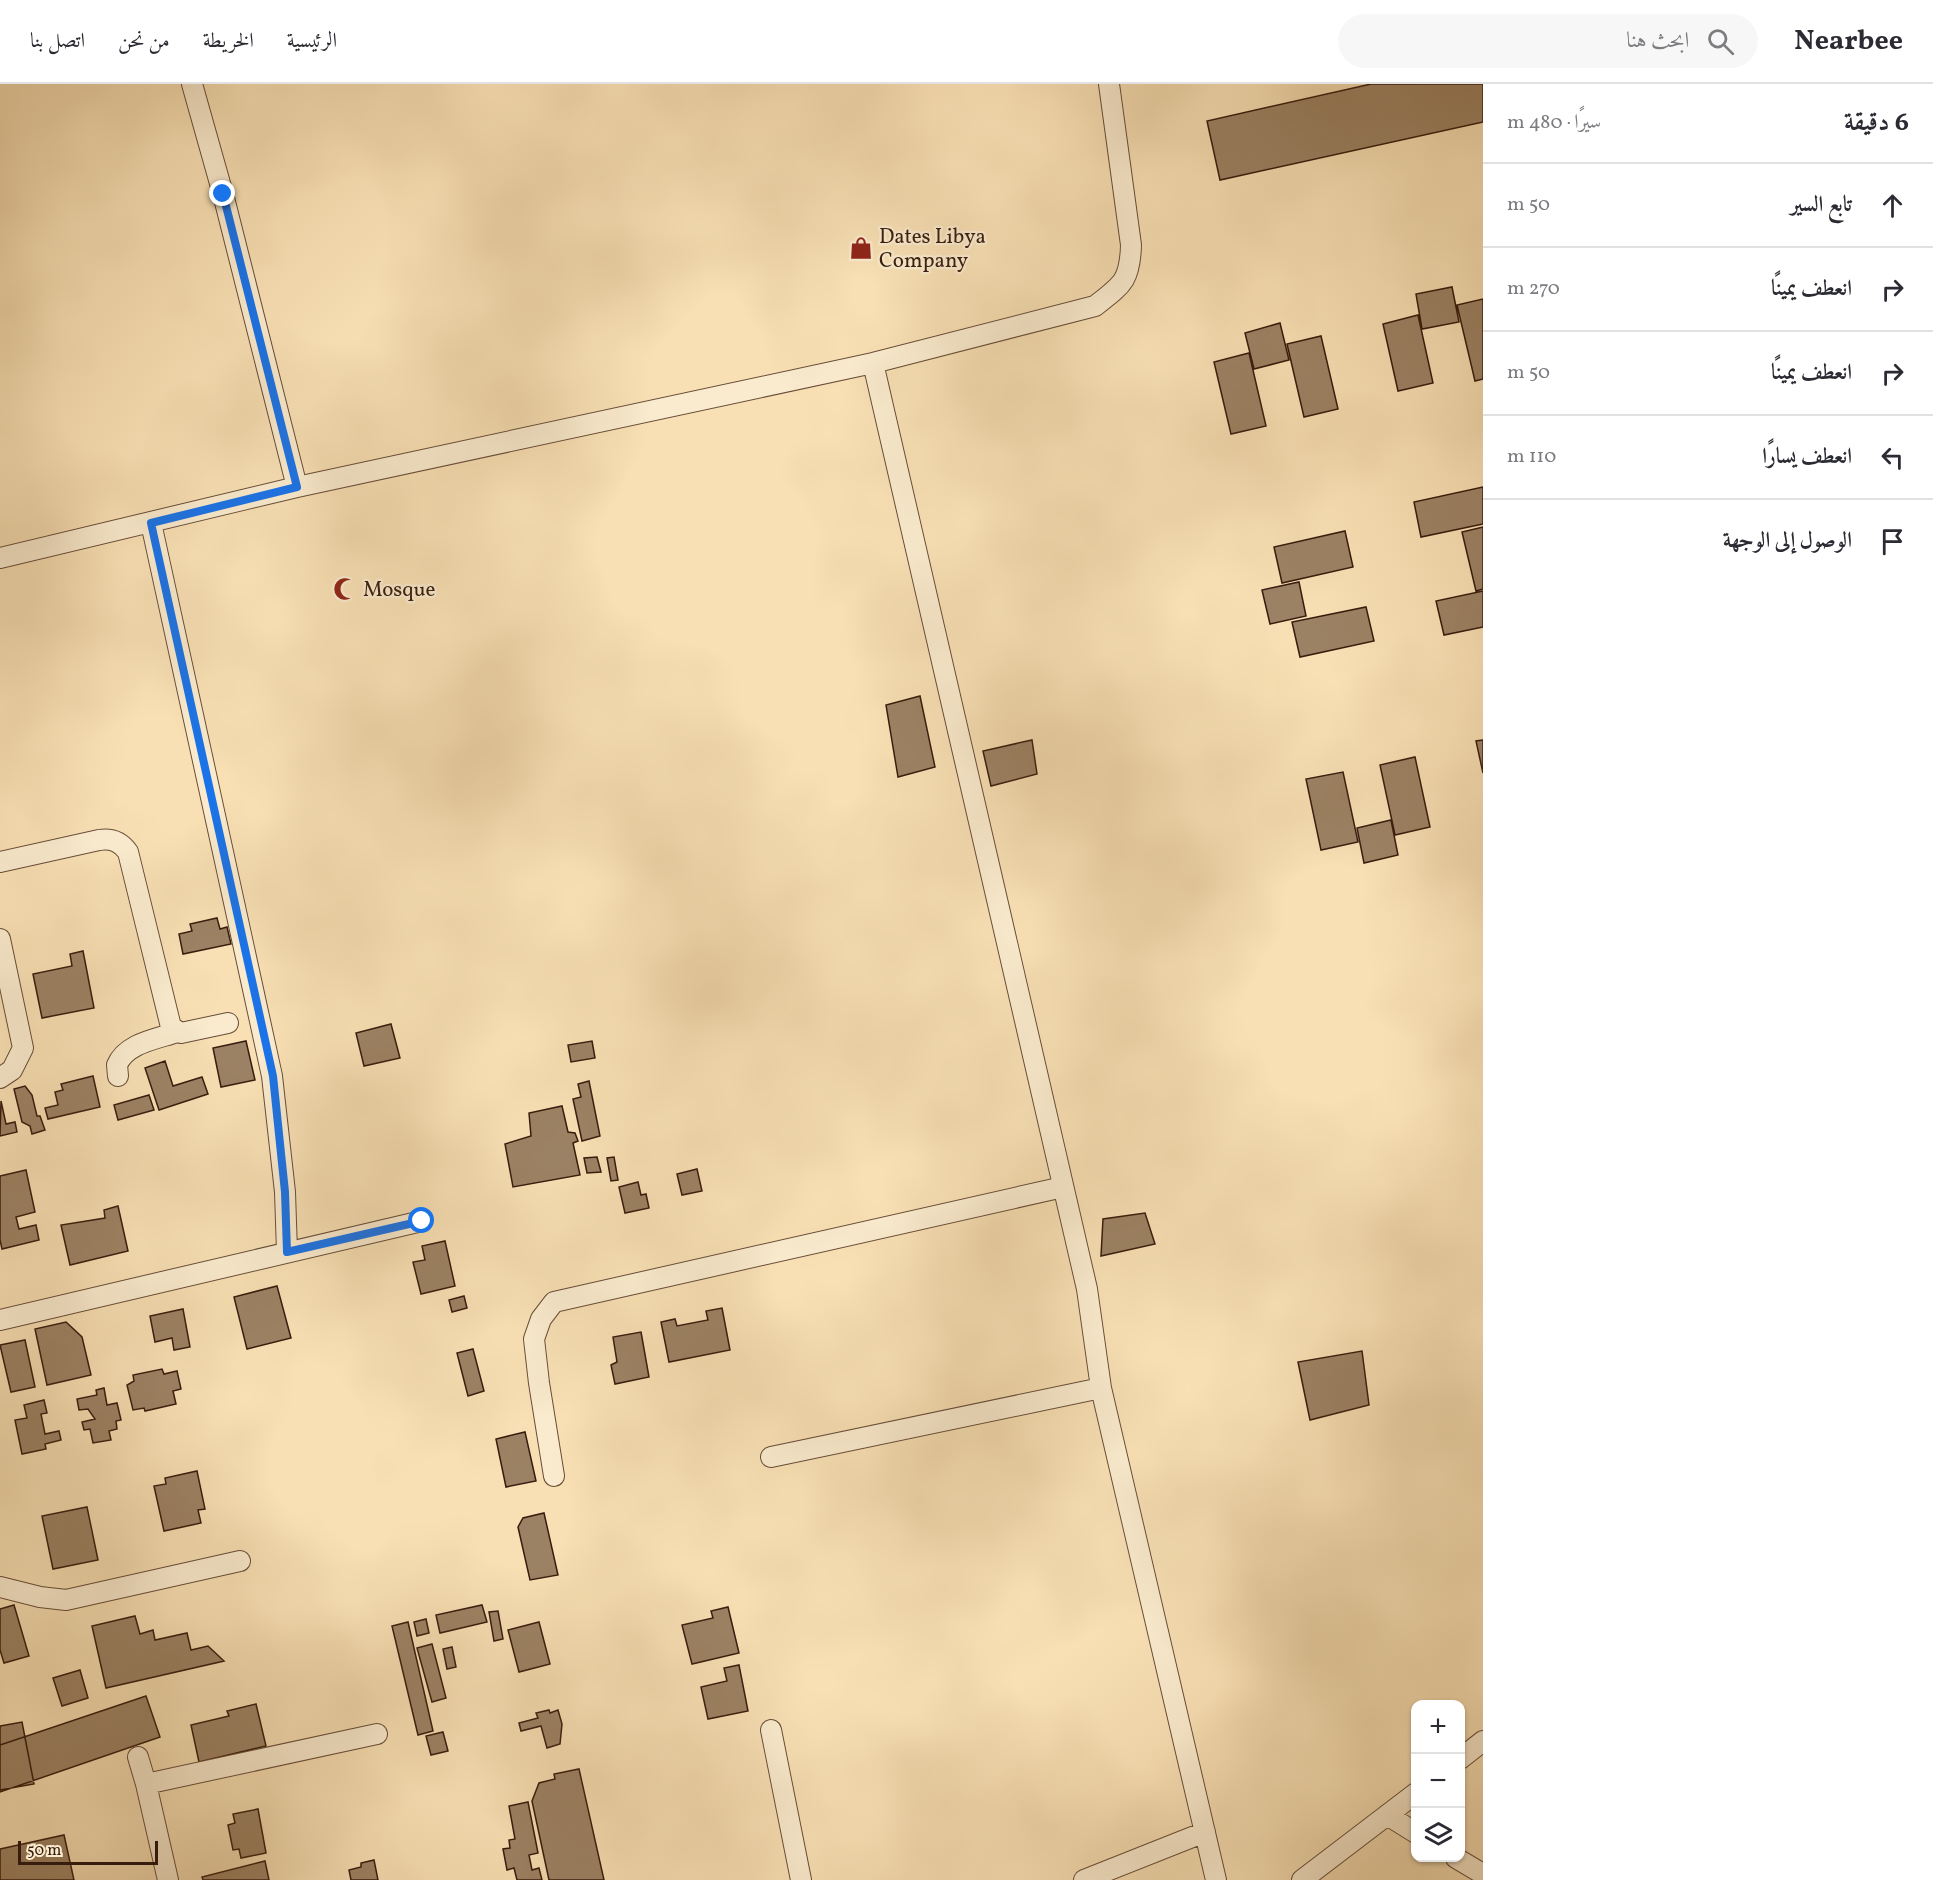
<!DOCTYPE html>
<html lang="ar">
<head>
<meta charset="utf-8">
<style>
	:root { --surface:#fff; --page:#f7f7f7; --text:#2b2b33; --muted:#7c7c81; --line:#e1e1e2 }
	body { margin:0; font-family:Vollkorn,Amiri,serif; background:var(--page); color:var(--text); direction:rtl }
	.controls { position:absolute; right:18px; bottom:18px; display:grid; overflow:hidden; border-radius:12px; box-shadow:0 2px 4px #0004 }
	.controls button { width:54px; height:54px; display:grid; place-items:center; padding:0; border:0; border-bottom:2px solid var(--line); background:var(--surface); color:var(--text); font:30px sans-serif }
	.scale { position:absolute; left:18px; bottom:15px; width:140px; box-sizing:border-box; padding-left:6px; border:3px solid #381c0e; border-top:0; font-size:16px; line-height:21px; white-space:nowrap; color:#381c0e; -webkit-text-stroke:4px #faebce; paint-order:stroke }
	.stop { position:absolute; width:18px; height:18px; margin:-14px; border:4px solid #1a73e8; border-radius:50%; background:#fff }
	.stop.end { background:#1a73e8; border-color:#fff; box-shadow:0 2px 6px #0008 }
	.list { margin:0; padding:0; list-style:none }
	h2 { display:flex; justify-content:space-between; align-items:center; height:78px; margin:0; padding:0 24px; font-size:26px }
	h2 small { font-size:20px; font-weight:400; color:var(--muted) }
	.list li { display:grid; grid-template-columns:39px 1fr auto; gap:18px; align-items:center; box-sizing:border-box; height:84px; padding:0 24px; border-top:2px solid var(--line) }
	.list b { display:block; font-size:22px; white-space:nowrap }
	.list em { font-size:20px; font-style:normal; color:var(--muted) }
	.icon { flex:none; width:33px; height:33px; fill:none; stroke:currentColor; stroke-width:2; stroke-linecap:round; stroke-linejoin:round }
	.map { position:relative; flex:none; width:1483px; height:1796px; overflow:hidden; direction:ltr }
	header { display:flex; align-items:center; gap:36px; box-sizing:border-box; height:84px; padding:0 30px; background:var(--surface); border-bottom:2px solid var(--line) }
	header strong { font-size:28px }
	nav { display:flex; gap:33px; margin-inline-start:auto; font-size:21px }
	.search { width:420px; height:54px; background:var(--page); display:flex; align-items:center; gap:15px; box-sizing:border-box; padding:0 21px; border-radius:33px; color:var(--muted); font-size:22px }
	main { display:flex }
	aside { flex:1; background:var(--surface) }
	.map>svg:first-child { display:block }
	.building { fill:#9c8264; stroke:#381c0e; stroke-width:1.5 }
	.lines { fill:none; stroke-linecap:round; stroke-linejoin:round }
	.minor-casing { stroke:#684d38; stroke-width:22 }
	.minor { stroke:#faebce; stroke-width:20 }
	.route { stroke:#1a73e8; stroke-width:8 }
	.labels { text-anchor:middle; stroke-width:4.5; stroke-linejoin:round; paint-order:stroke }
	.poi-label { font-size:21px; fill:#381c0e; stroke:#faebce; text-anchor:start }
</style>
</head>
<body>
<header>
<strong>Nearbee</strong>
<div class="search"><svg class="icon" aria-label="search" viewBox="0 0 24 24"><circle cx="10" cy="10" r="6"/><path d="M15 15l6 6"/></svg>ابحث هنا</div>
<nav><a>الرئيسية</a><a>الخريطة</a><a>من نحن</a><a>اتصل بنا</a></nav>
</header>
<main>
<aside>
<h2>6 دقيقة<small>سيرًا · 480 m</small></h2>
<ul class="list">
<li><svg class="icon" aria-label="ahead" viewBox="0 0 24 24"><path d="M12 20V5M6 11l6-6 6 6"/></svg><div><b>تابع السير</b></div><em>50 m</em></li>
<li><svg class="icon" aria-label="right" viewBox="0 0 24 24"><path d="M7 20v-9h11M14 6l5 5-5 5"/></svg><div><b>انعطف يمينًا</b></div><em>270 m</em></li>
<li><svg class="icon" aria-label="right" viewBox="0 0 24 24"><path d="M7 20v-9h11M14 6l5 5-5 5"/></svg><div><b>انعطف يمينًا</b></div><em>50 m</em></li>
<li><svg class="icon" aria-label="left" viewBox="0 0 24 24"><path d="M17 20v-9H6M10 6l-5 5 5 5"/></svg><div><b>انعطف يسارًا</b></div><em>110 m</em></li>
<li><svg class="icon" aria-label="arrive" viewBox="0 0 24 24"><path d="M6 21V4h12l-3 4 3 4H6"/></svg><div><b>الوصول إلى الوجهة</b></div></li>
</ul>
</aside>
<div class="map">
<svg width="1483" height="1796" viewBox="0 0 1483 1796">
	<rect width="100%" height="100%" fill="#f8e0b4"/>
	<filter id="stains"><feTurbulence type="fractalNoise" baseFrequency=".00333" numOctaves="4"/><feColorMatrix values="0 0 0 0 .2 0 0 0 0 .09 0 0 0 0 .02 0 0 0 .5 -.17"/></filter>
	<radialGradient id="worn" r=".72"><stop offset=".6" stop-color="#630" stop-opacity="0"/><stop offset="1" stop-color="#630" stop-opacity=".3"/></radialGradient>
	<!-- building -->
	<path class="building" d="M1371,0H1483V38L1220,96L1207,37Z
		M1452,203L1459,238L1422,245L1416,210Z
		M1483,215V295L1475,297L1457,221Z
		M1418,231L1433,299L1398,307L1383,240Z
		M1280,239L1289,276L1254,285L1245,249Z
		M1321,252L1338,325L1304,333L1287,260Z
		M1249,269L1266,342L1231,350L1214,278Z
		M1483,403V440L1421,453L1414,418Z
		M1483,443V505L1476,507L1462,448Z
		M1345,447L1353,483L1282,499L1274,463Z
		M1299,498L1306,532L1270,540L1262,506Z
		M1483,507V543L1444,551L1436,517Z
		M1366,523L1374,557L1300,573L1292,538Z
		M920,612L935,683L898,693L886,621Z
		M1032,656L1037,690L991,702L983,667Z
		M1483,656V689L1476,657Z
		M1415,673L1430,743L1395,751L1380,681Z
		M1343,688L1358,758L1321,766L1306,695Z
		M1391,736L1398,771L1364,779L1357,744Z
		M217,834L220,845L227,843L231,860L183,870L179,850L192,847L190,840Z
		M83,867L94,924L42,934L33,890L72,882L70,870Z
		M391,940L400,974L364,982L356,949Z
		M246,957L255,996L221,1003L213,964Z
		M592,957L595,974L571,978L568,961Z
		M165,977L173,1002L202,993L208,1010L159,1026L145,984Z
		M93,992L100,1023L48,1035L45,1024L58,1021L55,1008L63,1006L61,1000Z
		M589,997L600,1052L582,1057L573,1015L581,1013L578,1000Z
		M25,1002L32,1011L37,1032H40L45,1046L32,1050L30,1042L22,1038L14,1005Z
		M149,1011L154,1026L118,1036L114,1021Z
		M1,1017L6,1040L15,1038L17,1048L0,1052Z
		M562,1022L568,1048L575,1049L578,1057L573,1059L580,1091L513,1103L505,1060L531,1052L529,1029Z
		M597,1073L601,1088L587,1089L584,1074Z
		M614,1073L618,1096L611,1097L607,1074Z
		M697,1085L702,1107L682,1111L677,1090Z
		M26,1086L35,1128L16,1133L19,1145L36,1141L39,1156L2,1165L0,1156V1092Z
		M638,1098L641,1111L646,1110L649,1124L625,1129L619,1103Z
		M118,1122L128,1167L70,1181L61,1141L105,1134L104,1126Z
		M1145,1129L1155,1160L1101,1172L1103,1135Z
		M445,1157L455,1202L421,1210L413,1178L425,1176L422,1162Z
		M277,1202L291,1254L247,1265L234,1213Z
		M464,1212L467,1224L452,1228L449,1216Z
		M722,1224L730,1266L669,1278L661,1238L675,1235L677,1242L708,1236L706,1227Z
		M183,1225L190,1263L174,1266L172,1254L155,1258L150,1232Z
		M66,1238L82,1253L91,1291L47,1301L35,1245Z
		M641,1248L649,1293L615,1300L611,1281L617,1278L613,1253Z
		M25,1256L35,1303L11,1308L0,1261Z
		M473,1265L484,1307L468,1312L457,1269Z
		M1362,1267L1369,1321L1310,1336L1298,1278Z
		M162,1285L164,1290L177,1287L181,1305L173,1307L176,1320L145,1327L144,1324L133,1326L127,1301L134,1297L133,1291Z
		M104,1304L107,1321L117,1319L121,1336L116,1337L117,1345L109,1347L111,1356L93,1359L90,1345L84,1346L82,1338L95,1335L88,1325L79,1326L77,1315L97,1311L96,1306Z
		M44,1316L47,1329L41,1330L45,1350L59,1347L61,1356L45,1360L46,1365L22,1370L15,1336L27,1334L24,1321Z
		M525,1348L536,1397L506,1403L496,1355Z
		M197,1387L205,1425L198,1426L201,1439L164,1447L154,1402L166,1400L165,1394Z
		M87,1423L98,1476L53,1485L42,1432Z
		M544,1429L558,1491L530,1496L518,1443L523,1434Z
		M14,1521L29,1572L4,1579L0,1566V1525Z
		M482,1521L487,1538L440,1549L436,1531Z
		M728,1523L739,1569L692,1580L682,1541L713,1534L711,1527Z
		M498,1527L503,1555L494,1557L489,1528Z
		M135,1532L140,1550L153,1546L155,1556L187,1549L191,1566L208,1562L224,1577L106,1604L92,1542Z
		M426,1535L429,1549L417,1552L414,1538Z
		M408,1538L433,1647L418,1651L392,1542Z
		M539,1538L550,1580L519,1588L508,1546Z
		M432,1560L446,1614L432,1618L417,1564Z
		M452,1563L456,1583L447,1585L443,1565Z
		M739,1581L748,1627L708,1635L701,1603L727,1597L724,1584Z
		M80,1586L88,1614L62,1622L53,1594Z
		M146,1612L160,1653L0,1708V1661Z
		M256,1620L266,1662L199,1678L191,1641L229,1632L227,1627Z
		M549,1626L550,1629L558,1626L562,1640L560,1660L547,1664L541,1642L521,1647L519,1639L538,1634L536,1629Z
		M22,1638L34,1700L0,1706V1642Z
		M443,1648L448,1667L431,1671L426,1652Z
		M579,1685L604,1796H549L532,1717L539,1699L555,1695L554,1690Z
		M528,1718L538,1769L529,1771L532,1786L539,1784L542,1796H517L514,1784L507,1786L503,1765L510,1764L509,1756L515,1755L509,1722Z
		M258,1725L266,1769L241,1774L239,1765L233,1766L228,1741L235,1739L233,1730Z
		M64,1751L74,1796H0V1765Z
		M374,1776L378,1796H351L349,1786L361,1783V1779Z
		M265,1777L269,1796H203L202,1793Z"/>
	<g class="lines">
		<!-- minor casing -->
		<g class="minor-casing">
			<path id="minor" d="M192,0L223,110L297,403
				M873,279L1087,1205L1101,1304L1216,1796
				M151,439L272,992L285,1108L287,1168
				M0,474L297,403L873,279L1095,222C1122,201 1130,197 1131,161L1109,0
				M0,778L99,756C112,754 121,758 128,768L171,943L181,949L228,939
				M0,855L23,964L12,986L0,994
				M118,992L117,981C126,959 157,955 177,948
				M0,1236L422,1137
				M771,1373L1101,1304
				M554,1392L539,1299L534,1255L541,1235L554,1218L1063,1103
				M0,1503L40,1513L66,1516L240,1477
				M771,1646L801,1796
				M138,1673L146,1700L168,1796
				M1460,1675L1483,1657
				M146,1700L377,1650
				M1387,1731L1416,1749
				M1456,1774L1483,1790
				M1084,1796L1205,1748
				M1302,1796L1416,1709"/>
		</g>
		<!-- minor -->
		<use href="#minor" class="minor"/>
	</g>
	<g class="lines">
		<!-- route -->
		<path class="route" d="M223,110L297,403L151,439L273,992L285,1108L287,1168L422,1137"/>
	</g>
	<!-- icons -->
	<defs>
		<g id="shop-bare" transform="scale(1.8)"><path d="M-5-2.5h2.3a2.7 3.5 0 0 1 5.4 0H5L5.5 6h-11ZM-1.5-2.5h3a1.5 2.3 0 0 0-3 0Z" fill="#8f2418" stroke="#faebce" stroke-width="2.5" paint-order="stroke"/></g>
		<g id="mosque-bare" transform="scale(1.8)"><path d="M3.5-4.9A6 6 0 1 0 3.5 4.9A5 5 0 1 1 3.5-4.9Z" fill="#8f2418" stroke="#faebce" stroke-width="2.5" paint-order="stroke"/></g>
	</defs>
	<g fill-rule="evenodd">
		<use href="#shop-bare" x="861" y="164"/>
		<use href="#mosque-bare" x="345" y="505"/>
	</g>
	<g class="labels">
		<!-- poi labels -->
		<g class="poi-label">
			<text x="879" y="159">Dates Libya<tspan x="879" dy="24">Company</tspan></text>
			<text x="363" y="512">Mosque</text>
		</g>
	</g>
	<rect width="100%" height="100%" filter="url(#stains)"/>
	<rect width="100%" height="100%" fill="url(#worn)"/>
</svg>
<div class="controls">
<button>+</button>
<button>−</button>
<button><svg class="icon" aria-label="layers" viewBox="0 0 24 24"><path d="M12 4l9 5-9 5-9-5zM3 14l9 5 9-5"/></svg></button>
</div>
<div class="scale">50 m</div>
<div class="stop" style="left:422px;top:1137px"></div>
<div class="stop end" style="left:223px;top:110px"></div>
</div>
</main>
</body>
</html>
